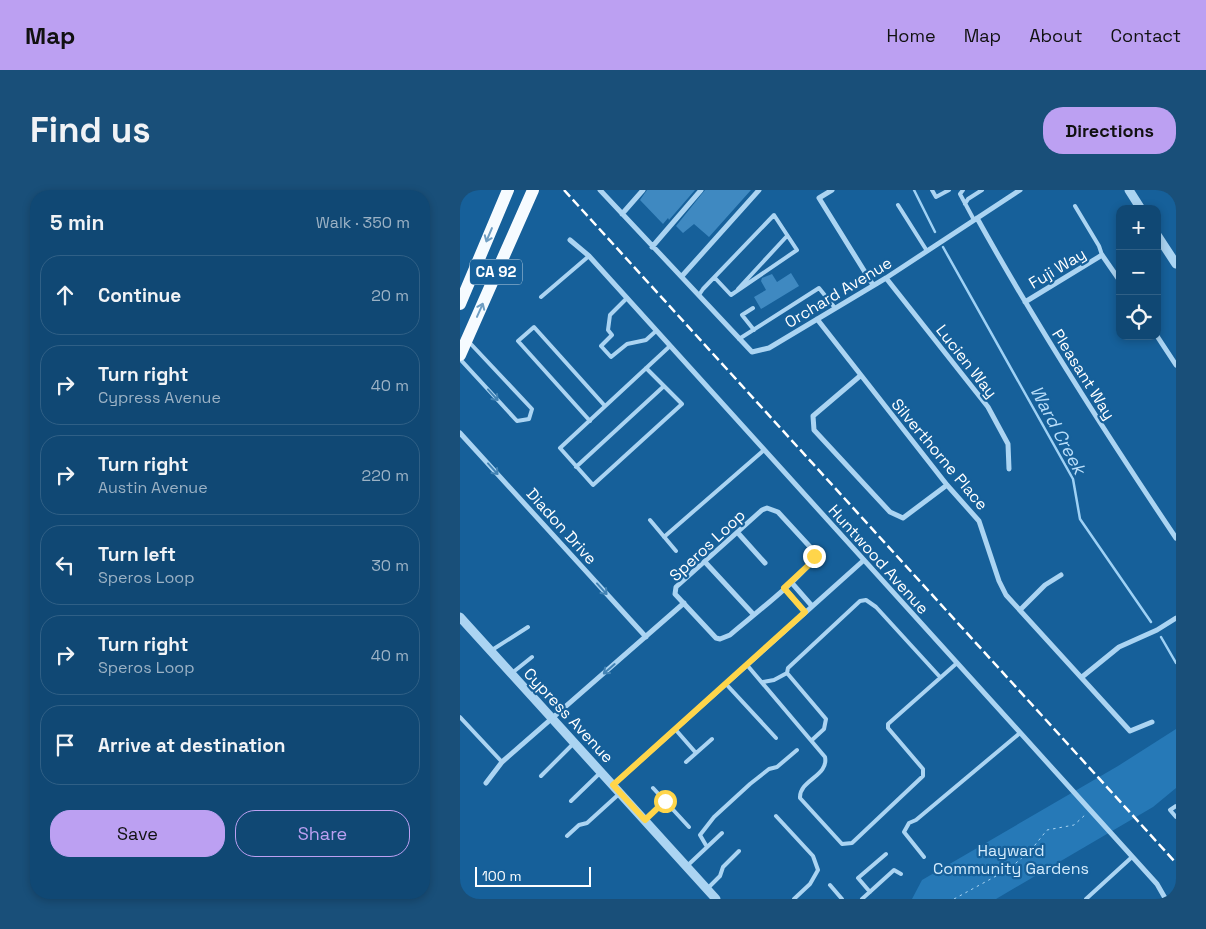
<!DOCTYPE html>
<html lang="en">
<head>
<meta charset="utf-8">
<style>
	:root { --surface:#104874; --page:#194f79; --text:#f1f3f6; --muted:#9cb2c5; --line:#306086; --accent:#bca0f2 }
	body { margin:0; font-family:"Space Grotesk",sans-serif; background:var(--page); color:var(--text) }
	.controls { position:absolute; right:15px; top:15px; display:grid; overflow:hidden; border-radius:10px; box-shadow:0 2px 8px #0003 }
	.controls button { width:45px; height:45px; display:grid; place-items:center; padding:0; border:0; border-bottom:1px solid var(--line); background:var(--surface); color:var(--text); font:25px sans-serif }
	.scale { position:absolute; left:15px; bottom:12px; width:116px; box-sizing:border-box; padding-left:5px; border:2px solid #fff; border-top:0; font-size:14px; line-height:18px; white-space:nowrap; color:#fff; -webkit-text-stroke:4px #16609a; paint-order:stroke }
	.stop { position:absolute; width:15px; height:15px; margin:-11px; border:4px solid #ffd54a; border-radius:50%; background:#fff }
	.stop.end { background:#ffd54a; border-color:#fff; box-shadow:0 1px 5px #0008 }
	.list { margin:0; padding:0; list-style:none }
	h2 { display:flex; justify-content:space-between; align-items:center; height:65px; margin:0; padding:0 20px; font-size:21px }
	h2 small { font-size:16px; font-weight:400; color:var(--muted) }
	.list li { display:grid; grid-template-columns:32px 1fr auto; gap:15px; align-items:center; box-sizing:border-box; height:80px; margin:0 10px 10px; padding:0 10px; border:1px solid var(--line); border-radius:20px }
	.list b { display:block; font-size:19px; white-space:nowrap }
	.list p { margin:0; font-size:16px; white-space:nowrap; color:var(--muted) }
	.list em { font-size:16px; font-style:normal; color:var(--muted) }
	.actions { display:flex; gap:10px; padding:15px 20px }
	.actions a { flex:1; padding:11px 0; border:1px solid var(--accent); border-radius:20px; text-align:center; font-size:18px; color:var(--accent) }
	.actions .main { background:var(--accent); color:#111 }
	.icon { flex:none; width:28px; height:28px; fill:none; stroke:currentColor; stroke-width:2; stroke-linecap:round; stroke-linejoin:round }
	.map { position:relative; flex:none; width:716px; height:709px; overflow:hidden; border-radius:20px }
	header { display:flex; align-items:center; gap:30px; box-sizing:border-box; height:70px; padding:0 25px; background:var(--accent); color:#111 }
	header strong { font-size:24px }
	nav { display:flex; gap:28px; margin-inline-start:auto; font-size:18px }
	.intro { display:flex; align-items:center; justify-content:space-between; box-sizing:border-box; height:120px; padding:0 30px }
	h1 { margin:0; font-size:35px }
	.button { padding:12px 22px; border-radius:20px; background:var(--accent); color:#111; font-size:18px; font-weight:700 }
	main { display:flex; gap:30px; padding:0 30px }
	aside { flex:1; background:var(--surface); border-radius:20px; box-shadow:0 2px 8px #0003 }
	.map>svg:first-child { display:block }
	.green { fill:#2679b7 }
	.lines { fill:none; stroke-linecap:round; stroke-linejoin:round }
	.stream { stroke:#9ed1f5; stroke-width:2.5 }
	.building { fill:#3f89c1 }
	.path { stroke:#abd4f2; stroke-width:1; stroke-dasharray:2.5 4; stroke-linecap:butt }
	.service { stroke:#abd4f2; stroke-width:4 }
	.minor { stroke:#abd4f2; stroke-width:5 }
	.tertiary { stroke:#abd4f2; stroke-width:9 }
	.primary { stroke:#f6fbff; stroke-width:12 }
	.rail { stroke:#fff; stroke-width:2.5; stroke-dasharray:9 4; stroke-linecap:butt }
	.oneway { stroke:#709ec2 }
	.oneway2 { stroke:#4383b4 }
	.route { stroke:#ffd54a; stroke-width:6 }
	.labels { text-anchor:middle; stroke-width:4.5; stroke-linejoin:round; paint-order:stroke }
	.shield { fill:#16609a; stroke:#b9cfe1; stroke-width:1 }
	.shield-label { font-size:15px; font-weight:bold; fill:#fff }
	.street-label { font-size:16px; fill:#fff; stroke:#16609a }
	.park-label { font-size:16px; fill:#d3ebfc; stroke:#16609a }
	.water-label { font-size:18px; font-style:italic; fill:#b8ddf9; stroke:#16609a }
</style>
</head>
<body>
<header>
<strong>Map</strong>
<nav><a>Home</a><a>Map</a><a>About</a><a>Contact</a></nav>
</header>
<div class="intro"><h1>Find us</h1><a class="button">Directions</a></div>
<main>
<aside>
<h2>5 min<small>Walk · 350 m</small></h2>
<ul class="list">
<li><svg class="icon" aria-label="ahead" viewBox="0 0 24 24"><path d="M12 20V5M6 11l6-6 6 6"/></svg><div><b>Continue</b></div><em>20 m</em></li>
<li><svg class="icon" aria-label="right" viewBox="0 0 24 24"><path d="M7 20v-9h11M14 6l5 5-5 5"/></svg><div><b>Turn right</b><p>Cypress Avenue</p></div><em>40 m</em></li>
<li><svg class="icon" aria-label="right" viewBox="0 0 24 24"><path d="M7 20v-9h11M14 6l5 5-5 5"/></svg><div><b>Turn right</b><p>Austin Avenue</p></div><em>220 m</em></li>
<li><svg class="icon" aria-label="left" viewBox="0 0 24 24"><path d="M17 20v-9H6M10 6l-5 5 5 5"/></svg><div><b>Turn left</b><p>Speros Loop</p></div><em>30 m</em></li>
<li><svg class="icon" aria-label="right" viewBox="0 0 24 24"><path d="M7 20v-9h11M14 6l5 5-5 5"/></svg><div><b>Turn right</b><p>Speros Loop</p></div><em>40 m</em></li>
<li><svg class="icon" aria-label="arrive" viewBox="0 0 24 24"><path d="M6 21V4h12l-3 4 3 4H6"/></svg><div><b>Arrive at destination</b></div></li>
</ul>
<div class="actions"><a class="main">Save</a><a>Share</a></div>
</aside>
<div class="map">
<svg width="716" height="709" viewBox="0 0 716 709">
	<rect width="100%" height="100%" fill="#16609a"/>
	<!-- green -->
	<path class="green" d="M716,539V598L693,617L536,709H452L462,690L658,576Z"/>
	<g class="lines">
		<!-- stream -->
		<path class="stream" d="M454,0L475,42
			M483,57L613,289L620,329L691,432
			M701,447L716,473"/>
	</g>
	<!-- building -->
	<path class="building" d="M187,0H235L209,30L208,28L203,34L180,10Z
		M245,0H291L249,47L234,34L223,43L216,36Z
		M331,83L339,96L301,119L294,107L306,100L301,91L302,88L312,84L317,92Z"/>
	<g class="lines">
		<!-- path -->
		<path class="path" d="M494,709L549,679L571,660L587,640L614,635L625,625"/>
		<!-- service -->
		<path class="service" d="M472,0L476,7L489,0
			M503,0L500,4L514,30
			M505,14L508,9L522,0
			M438,15L467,61
			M615,16L639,56L642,65
			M278,99L327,46
			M239,105L243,99L314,25L337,60L271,105L255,88
			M81,107L129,66
			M167,108L150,125L148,140L152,145L141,156L151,167L167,154L186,150L196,141
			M293,118L282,125L294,140
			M279,149L359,98L375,118
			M0,169L57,231L69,229L72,219L9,152
			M186,178L222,214L133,295L100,258L210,156
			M130,231L58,151L74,137L145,216
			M116,277L204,196
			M190,330L216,361
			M204,347L304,260
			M32,460L68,437
			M287,475L365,567C369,586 339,590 340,608L382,654L392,653L463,586V579L428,538V534L497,473
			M52,483L72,467
			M327,483L366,529L364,539L352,550
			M303,492L314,490L327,483L328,478L400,411L406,410L416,417L480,487
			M266,494L316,548
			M0,527L42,572
			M215,539L236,563
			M226,572L252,549
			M81,586L114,553
			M111,611L141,582
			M205,611L229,637
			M716,616L710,620L716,627
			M316,626L353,666L358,680L350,694L334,709
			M185,630L205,611L193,598
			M107,646L119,635L127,633L159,604
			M247,657L240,645L254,627L290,594L309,579L317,577L337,560
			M464,667L444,642L449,633L456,630L560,543
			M227,676L262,643
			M370,695L382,709
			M247,699L260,686L263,677L279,661
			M410,702L398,688L426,664
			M402,709L434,680L441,684
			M626,709L672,667"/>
		<!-- minor -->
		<path class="minor" d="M140,0L292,162L309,158L426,88L560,0
			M372,0L359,8L413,95
			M162,24L183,0
			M517,28C578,138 646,244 716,348
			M110,50L129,66L631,621L697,694L705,708
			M192,57L241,0
			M222,86L299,0
			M426,88L528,217L548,254L549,279
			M565,112L642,65L660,91
			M357,129L487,295L519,331L539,391L546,405L670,541L692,532
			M697,146L716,175
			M400,186L353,226L354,240L430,322L443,328L487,295
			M0,243L186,447
			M307,318L318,322L352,359L354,366C347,384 287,430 270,445L260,449L256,448L215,404L216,397L302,320Z
			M278,343L305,373
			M245,372L294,425
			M331,392L352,416
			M324,398L345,422
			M560,420L585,395L601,385
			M622,487L659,457L697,440L716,428
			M26,593L42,572L224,413
			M153,595L404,370"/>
		<!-- tertiary -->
		<path class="tertiary" d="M669,0L681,19
			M697,45L716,74
			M0,427L256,709"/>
		<!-- primary -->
		<path class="primary" d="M0,114L48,0
			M0,165L73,0"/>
		<!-- rail -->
		<path class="rail" d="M104,0L716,673"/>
	</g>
	<!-- one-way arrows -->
	<defs><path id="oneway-shaft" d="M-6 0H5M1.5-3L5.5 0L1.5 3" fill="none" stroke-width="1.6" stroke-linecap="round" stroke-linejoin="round" transform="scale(1.25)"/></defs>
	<g class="oneway">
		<use href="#oneway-shaft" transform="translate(29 45) rotate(113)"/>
		<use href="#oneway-shaft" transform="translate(20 120) rotate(-66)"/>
	</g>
	<g class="oneway2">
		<use href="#oneway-shaft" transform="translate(33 205) rotate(48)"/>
		<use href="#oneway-shaft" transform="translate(33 279) rotate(48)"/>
		<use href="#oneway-shaft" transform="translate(142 399) rotate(48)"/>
		<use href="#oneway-shaft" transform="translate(149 479) rotate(139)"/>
	</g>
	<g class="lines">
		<!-- route -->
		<path class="route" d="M205,611L185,630L153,595L345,422L324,398L352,372L354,366"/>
	</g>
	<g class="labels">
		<!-- shield labels -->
		<rect class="shield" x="10" y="69.5" width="52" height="25" rx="4"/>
		<g class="shield-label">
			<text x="36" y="87">CA 92</text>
		</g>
		<!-- street labels -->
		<g class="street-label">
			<text transform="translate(597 78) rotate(-31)" y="6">Fuji Way</text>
			<text transform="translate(378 102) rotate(-31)" y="6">Orchard Avenue</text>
			<text transform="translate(507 171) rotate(52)" y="6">Lucien Way</text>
			<text transform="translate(624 184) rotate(58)" y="6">Pleasant Way</text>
			<text transform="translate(480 264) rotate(50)" y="6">Silverthorne Place</text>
			<text transform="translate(102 336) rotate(48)" y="6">Diadon Drive</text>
			<text transform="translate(247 355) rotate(-43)" y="6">Speros Loop</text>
			<text transform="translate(419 369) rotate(48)" y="6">Huntwood Avenue</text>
			<text transform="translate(109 525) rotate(47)" y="6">Cypress Avenue</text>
		</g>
		<!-- park labels -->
		<g class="park-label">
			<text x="551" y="666">Hayward<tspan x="551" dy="18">Community Gardens</tspan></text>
		</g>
		<!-- water labels -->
		<g class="water-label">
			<text transform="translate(598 240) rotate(62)" y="6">Ward Creek</text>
		</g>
	</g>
</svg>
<div class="controls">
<button>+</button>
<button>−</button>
<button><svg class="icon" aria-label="locate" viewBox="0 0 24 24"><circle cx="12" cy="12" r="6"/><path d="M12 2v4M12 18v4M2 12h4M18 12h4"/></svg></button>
</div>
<div class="scale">100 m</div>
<div class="stop" style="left:205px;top:611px"></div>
<div class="stop end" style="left:354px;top:366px"></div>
</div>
</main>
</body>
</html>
